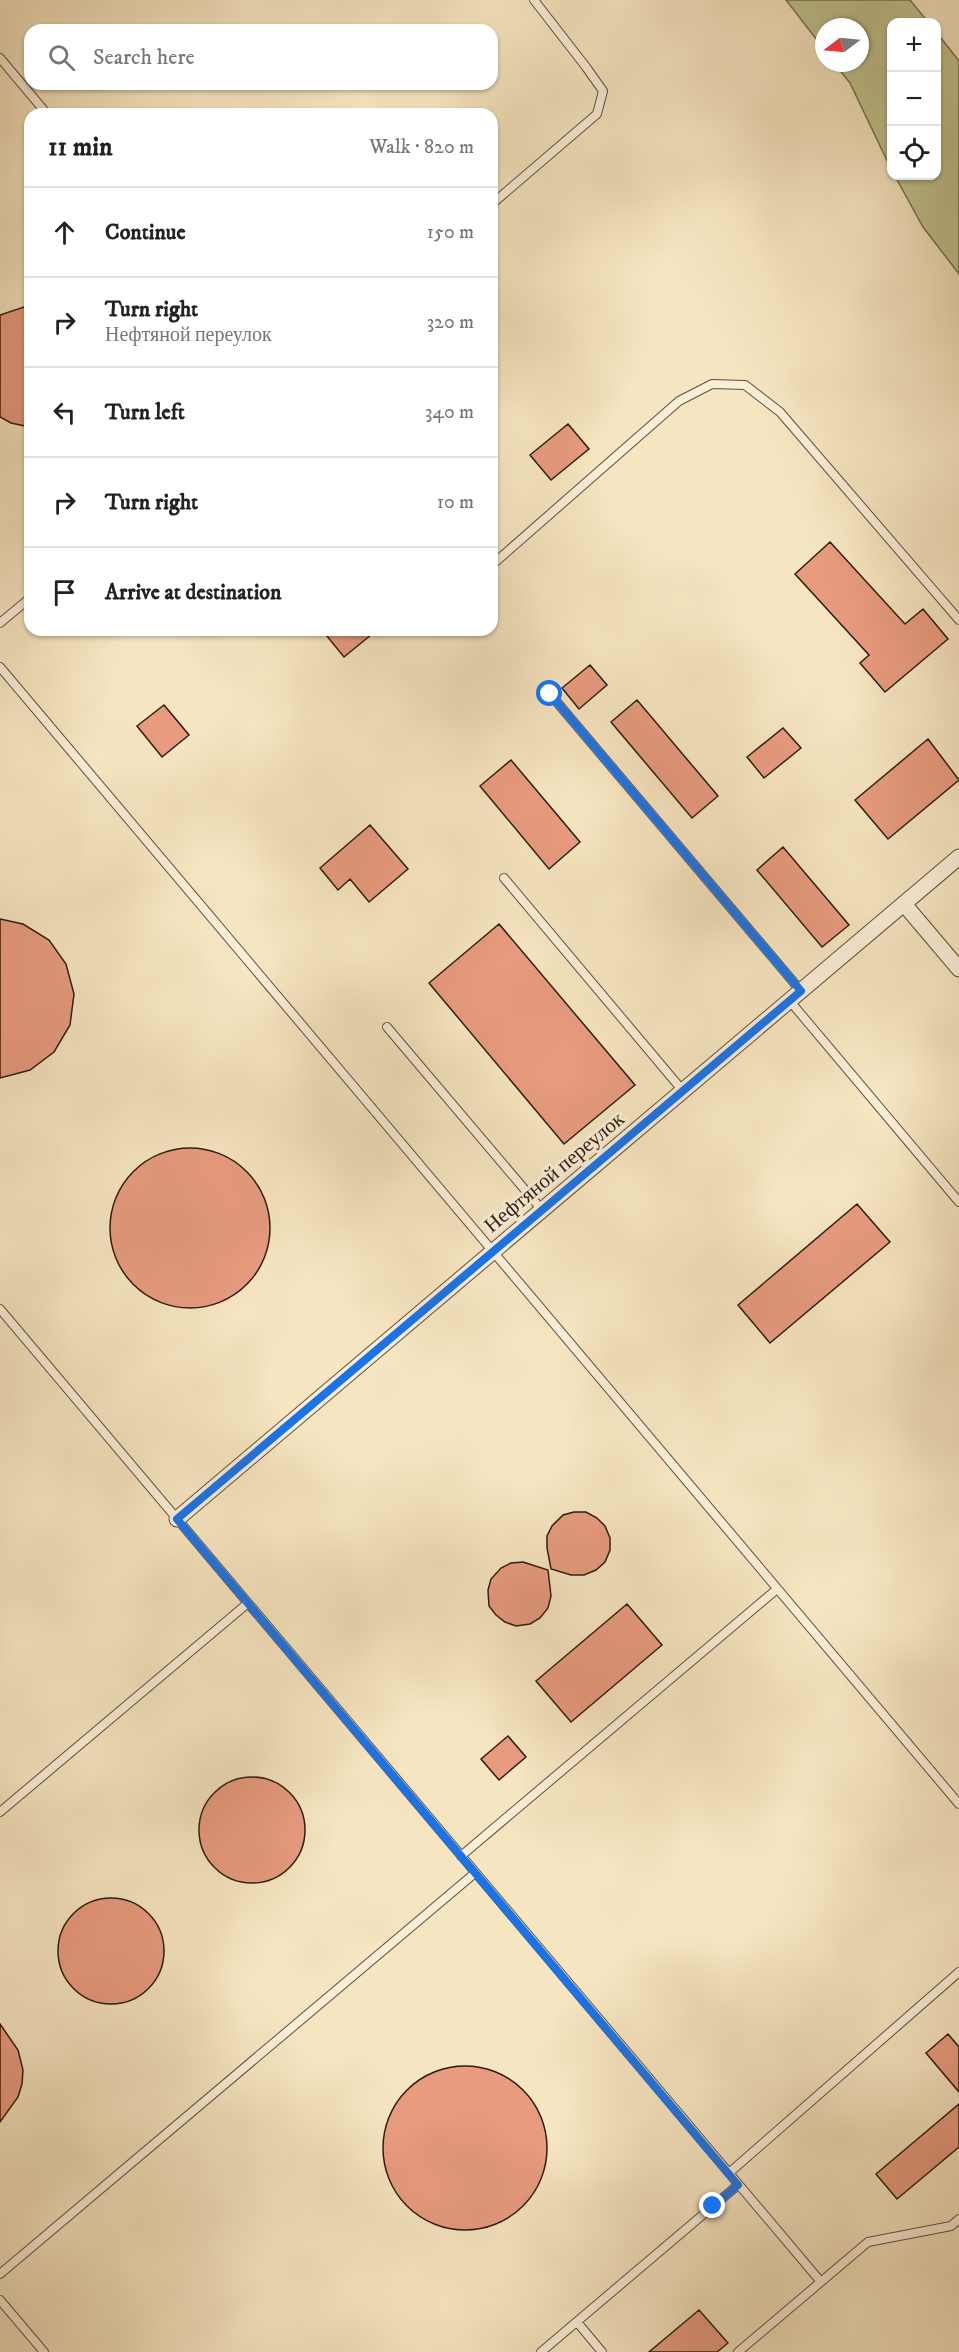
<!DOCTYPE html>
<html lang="en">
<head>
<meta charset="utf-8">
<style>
	:root { --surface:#fff; --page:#f6f6f6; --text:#222; --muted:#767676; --line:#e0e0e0 }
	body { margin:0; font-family:"IM FELL DW Pica",serif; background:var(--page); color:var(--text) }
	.controls { position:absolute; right:18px; top:18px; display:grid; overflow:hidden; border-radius:12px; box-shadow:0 2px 4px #0004 }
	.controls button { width:54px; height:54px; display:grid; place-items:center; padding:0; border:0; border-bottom:2px solid var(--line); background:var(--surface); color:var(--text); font:30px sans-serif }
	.compass { position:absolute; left:815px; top:18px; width:54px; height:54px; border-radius:50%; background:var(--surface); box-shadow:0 2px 4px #0004; rotate:254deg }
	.stop { position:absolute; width:18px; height:18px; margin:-14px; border:4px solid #1a73e8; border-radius:50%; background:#fff }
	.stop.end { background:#1a73e8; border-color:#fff; box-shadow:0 2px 6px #0008 }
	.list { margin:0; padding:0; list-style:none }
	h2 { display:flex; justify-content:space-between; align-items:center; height:78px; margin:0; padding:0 24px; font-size:26px }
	h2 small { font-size:20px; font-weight:400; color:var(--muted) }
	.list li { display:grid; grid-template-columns:39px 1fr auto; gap:18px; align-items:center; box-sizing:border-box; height:90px; padding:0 24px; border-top:2px solid var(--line) }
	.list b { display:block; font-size:22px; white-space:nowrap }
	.list p { margin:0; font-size:20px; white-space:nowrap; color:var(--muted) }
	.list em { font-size:20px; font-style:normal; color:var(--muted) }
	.icon { flex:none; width:33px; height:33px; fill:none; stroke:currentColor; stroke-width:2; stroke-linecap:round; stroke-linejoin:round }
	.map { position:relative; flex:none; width:959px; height:2352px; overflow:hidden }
	.search { position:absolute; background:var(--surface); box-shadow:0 2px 4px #0004; left:24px; top:24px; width:474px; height:66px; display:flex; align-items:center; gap:15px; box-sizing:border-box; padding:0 21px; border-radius:18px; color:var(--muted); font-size:22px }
	.panel { position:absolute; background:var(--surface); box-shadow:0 2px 4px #0004; left:24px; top:108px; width:474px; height:528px; border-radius:18px }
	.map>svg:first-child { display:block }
	.green { fill:#c0c390; stroke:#777050; stroke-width:1.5 }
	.building { fill:#e89b7f; stroke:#2e1c10; stroke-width:1.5 }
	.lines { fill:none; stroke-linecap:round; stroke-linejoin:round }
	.lane-casing { stroke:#604e3c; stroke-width:10 }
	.street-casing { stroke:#604e3c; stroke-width:17 }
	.lane { stroke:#f9eed7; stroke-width:8 }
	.street { stroke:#f9eed7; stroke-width:15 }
	.route { stroke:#1a73e8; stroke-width:8 }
	.labels { text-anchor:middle; stroke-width:6; stroke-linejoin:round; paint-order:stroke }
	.street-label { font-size:21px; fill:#2e1c10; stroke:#f9eed7 }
</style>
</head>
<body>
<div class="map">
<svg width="959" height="2352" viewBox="0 0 959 2352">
	<rect width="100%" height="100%" fill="#f6e5c1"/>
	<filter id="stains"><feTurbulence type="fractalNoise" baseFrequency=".00333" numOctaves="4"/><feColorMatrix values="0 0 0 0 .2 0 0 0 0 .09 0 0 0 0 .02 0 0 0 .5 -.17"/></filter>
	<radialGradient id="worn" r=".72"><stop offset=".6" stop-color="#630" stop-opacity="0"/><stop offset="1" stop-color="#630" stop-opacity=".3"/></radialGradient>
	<!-- green -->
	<path class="green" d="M786,0H910L928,22H892L891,169L850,83L834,63H860V27H824V49Z
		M937,33L959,61V274L923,227L895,176H936Z"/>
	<!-- building -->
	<path class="building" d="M30,305V427L11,423L0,417V315Z
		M568,424L589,449L551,480L530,455Z
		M830,542L905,624L923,609L948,639L885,692L860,663L869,655L795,574Z
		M322,630H377L344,657Z
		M590,665L607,685L579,709L562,688Z
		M637,700L718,796L692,818L611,722Z
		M164,705L189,735L162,757L137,726Z
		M783,728L801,748L764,778L747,757Z
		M928,739L959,780L888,839L855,800Z
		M511,760L580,842L549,869L480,786Z
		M370,825L408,869L369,902L350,879L338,890L320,868Z
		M783,847L849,925L822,947L757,870Z
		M0,919L23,924L49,940L66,964L74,994L70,1025L54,1052L30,1070L0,1078Z
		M499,924L635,1085L564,1144L429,983Z
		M110 1228a80 80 0 1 1 160 0a80 80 0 1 1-160 0Z
		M857,1204L890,1242L770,1343L738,1305Z
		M574,1512H586L597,1518L605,1526L610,1538V1550L605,1562L596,1570L584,1575H571L551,1569L547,1548V1536L552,1526L563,1515Z
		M523,1562L548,1570L551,1596L548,1608L540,1618L530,1624L516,1626L505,1622L496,1615L489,1606L488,1590L491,1579L501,1568L511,1563Z
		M627,1604L662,1645L571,1722L536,1681Z
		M508,1736L526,1757L499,1780L481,1759Z
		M199 1830a53 53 0 1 1 106 0a53 53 0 1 1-106 0Z
		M58 1951a53 53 0 1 1 106 0a53 53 0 1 1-106 0Z
		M0,2024L18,2050L23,2070L22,2084L18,2097L0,2122Z
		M948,2034L959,2047V2092L926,2053Z
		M383 2148a82 82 0 1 1 164 0a82 82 0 1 1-164 0Z
		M959,2104V2147L897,2199L876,2174Z
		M699,2310L728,2343L717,2352H649Z"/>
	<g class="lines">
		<!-- lane casing -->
		<g class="lane-casing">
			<path id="lane" d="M0,58L47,114
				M492,204L597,114L603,91L586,67L534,0
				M492,565L679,401L712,384L745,385L780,412L959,620
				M0,623L30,598
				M0,667L959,1804
				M550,694L801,991
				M504,878L683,1091
				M789,1000L959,1202
				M387,1027L542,1210
				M0,1309L821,2282
				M0,1812L248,1603
				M461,1856L777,1589
				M729,2173L959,1972
				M0,2274L475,1873
				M0,2300L44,2352
				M577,2322L602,2352
				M541,2352L738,2185
				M738,2352L868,2242L951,2226L959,2219"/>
		</g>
		<!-- street casing -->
		<g class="street-casing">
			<path id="street" d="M904,904L959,969
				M177,1519L959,857"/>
		</g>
		<!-- lane -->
		<use href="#lane" class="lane"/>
		<!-- street -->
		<use href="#street" class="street"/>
	</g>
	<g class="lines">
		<!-- route -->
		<path class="route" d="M550,694L801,991L177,1519L738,2185L713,2206"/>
	</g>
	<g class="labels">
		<!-- street labels -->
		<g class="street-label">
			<text transform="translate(554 1172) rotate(-40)" y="7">Нефтяной переулок</text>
		</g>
	</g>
	<rect width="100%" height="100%" filter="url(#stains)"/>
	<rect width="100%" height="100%" fill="url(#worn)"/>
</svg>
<div class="controls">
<button>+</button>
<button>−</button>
<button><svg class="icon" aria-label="locate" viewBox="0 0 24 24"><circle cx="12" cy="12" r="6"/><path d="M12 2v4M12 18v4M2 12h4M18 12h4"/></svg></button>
</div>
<svg class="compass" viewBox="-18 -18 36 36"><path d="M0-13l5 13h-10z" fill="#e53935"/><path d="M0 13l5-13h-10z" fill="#767676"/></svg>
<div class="stop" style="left:550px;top:694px"></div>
<div class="stop end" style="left:713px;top:2206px"></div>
<div class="search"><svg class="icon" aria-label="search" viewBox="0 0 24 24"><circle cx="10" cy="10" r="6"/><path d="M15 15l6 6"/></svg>Search here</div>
<section class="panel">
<h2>11 min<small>Walk · 820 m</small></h2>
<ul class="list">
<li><svg class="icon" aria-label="ahead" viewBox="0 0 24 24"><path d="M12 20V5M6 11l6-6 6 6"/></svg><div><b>Continue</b></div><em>150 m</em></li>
<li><svg class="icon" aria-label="right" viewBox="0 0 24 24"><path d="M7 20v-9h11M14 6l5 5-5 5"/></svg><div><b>Turn right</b><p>Нефтяной переулок</p></div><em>320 m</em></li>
<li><svg class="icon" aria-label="left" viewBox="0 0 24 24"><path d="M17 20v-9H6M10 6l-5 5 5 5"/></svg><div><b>Turn left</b></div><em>340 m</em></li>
<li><svg class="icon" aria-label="right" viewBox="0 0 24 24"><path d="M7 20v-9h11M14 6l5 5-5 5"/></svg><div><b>Turn right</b></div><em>10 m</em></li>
<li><svg class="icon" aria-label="arrive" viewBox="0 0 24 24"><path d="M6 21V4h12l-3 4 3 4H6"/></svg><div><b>Arrive at destination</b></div></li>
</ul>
</section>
</div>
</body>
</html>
